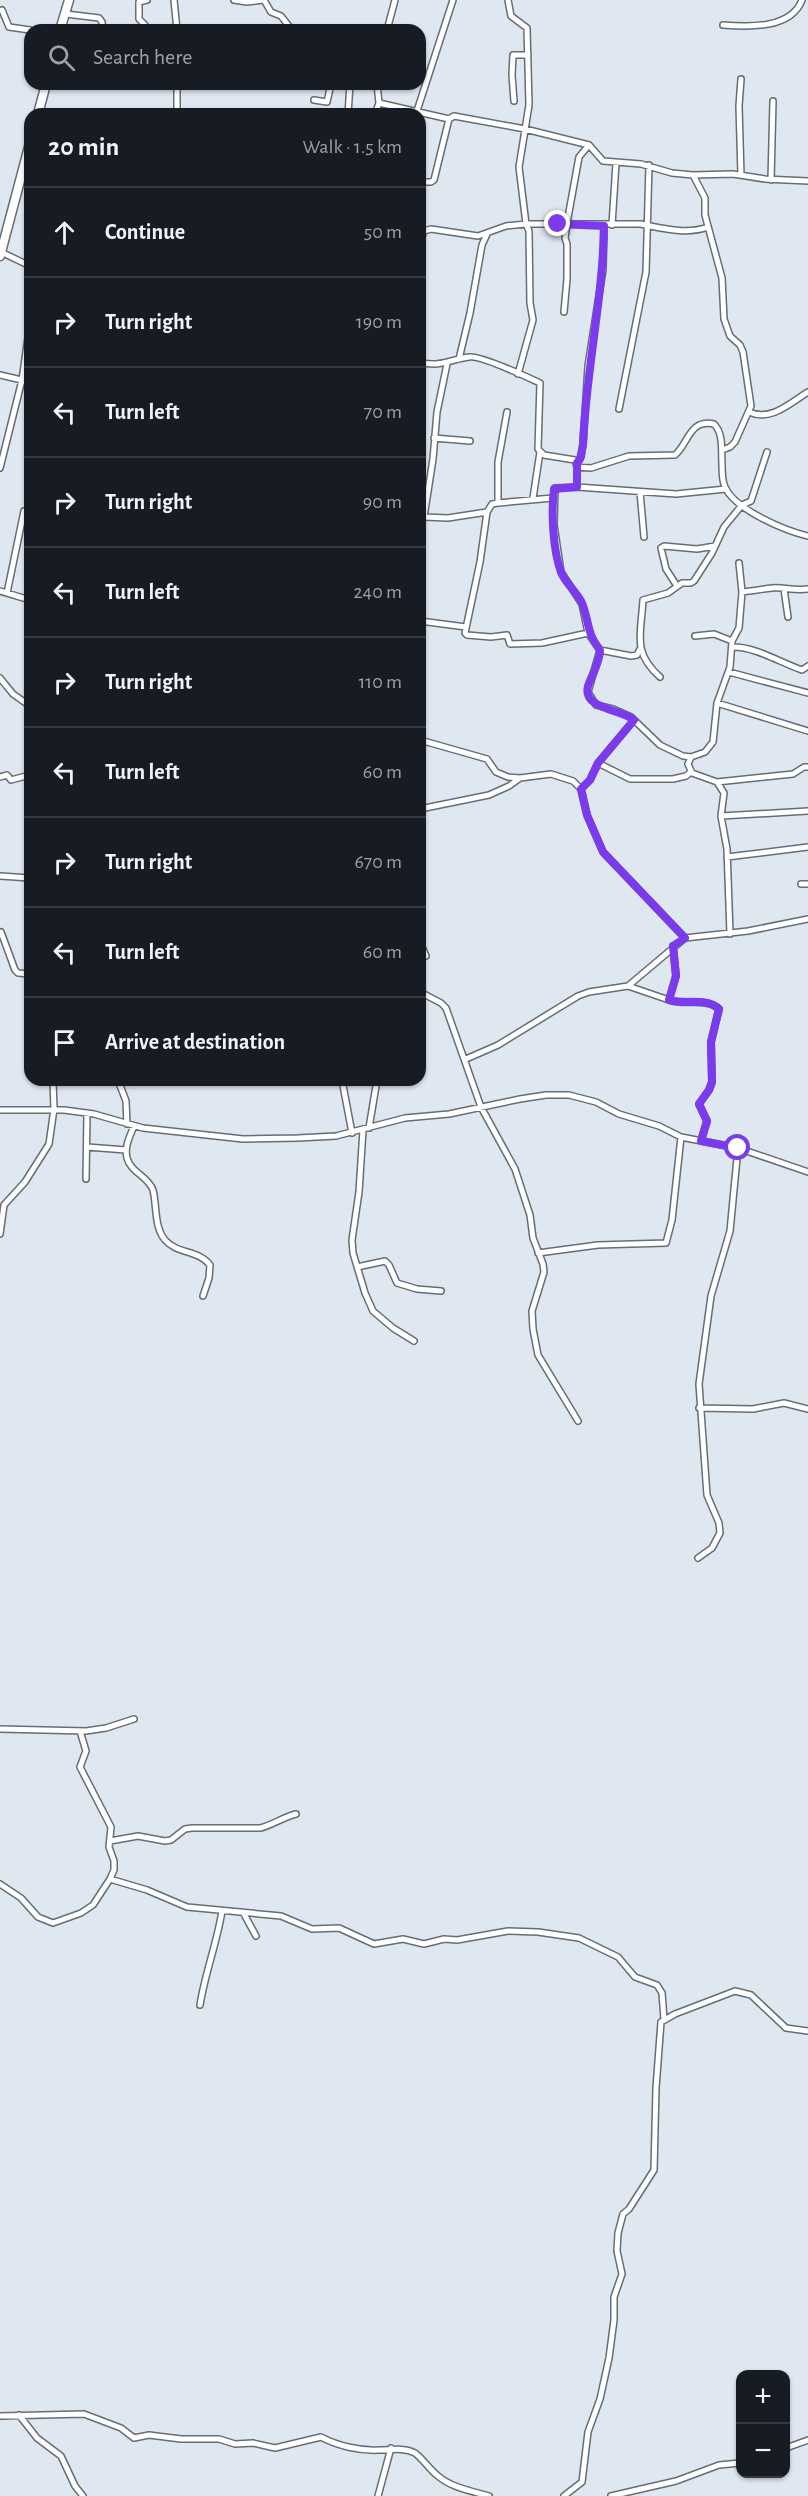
<!DOCTYPE html>
<html lang="en">
<head>
<meta charset="utf-8">
<style>
	:root { --surface:#171b24; --page:#20242c; --text:#f1f3f6; --muted:#9ea1a6; --line:#363941 }
	body { margin:0; font-family:"Alegreya Sans",sans-serif; background:var(--page); color:var(--text) }
	.controls { position:absolute; right:18px; bottom:18px; display:grid; overflow:hidden; border-radius:12px; box-shadow:0 2px 4px #0004 }
	.controls button { width:54px; height:54px; display:grid; place-items:center; padding:0; border:0; border-bottom:2px solid var(--line); background:var(--surface); color:var(--text); font:30px sans-serif }
	.stop { position:absolute; width:18px; height:18px; margin:-14px; border:4px solid #7c3aed; border-radius:50%; background:#fff }
	.stop.end { background:#7c3aed; border-color:#fff; box-shadow:0 2px 6px #0008 }
	.list { margin:0; padding:0; list-style:none }
	h2 { display:flex; justify-content:space-between; align-items:center; height:78px; margin:0; padding:0 24px; font-size:26px }
	h2 small { font-size:20px; font-weight:400; color:var(--muted) }
	.list li { display:grid; grid-template-columns:39px 1fr auto; gap:18px; align-items:center; box-sizing:border-box; height:90px; padding:0 24px; border-top:2px solid var(--line) }
	.list b { display:block; font-size:22px; white-space:nowrap }
	.list em { font-size:20px; font-style:normal; color:var(--muted) }
	.icon { flex:none; width:33px; height:33px; fill:none; stroke:currentColor; stroke-width:2; stroke-linecap:round; stroke-linejoin:round }
	.map { position:relative; flex:none; width:808px; height:2496px; overflow:hidden }
	.search { position:absolute; background:var(--surface); box-shadow:0 2px 4px #0004; left:24px; top:24px; width:402px; height:66px; display:flex; align-items:center; gap:15px; box-sizing:border-box; padding:0 21px; border-radius:18px; color:var(--muted); font-size:22px }
	.panel { position:absolute; background:var(--surface); box-shadow:0 2px 4px #0004; left:24px; top:108px; width:402px; height:978px; border-radius:18px }
	.map>svg:first-child { display:block }
	.lines { fill:none; stroke-linecap:round; stroke-linejoin:round }
	.minor-casing { stroke:#666d75; stroke-width:8 }
	.trunk-casing { stroke:#666d75; stroke-width:11 }
	.minor { stroke:#fff; stroke-width:5 }
	.trunk { stroke:#fff; stroke-width:8 }
	.route { stroke:#7c3aed; stroke-width:8 }
</style>
</head>
<body>
<div class="map">
<svg width="808" height="2496" viewBox="0 0 808 2496">
	<rect width="100%" height="100%" fill="#dfe7f1"/>
	<g class="lines">
		<!-- minor casing -->
		<g class="minor-casing">
			<path id="minor" d="M174,0L177,30
				M234,0L247,2L263,0
				M264,0L271,12L281,16L292,30
				M2,10L9,27L30,30
				M66,14L99,18L102,22L103,30
				M723,25C749,27 791,29 802,0
				M145,30V25L139,19V2L147,0
				M387,30L395,0
				M741,79L739,106L741,175
				M177,84V114
				M314,100L327,102L331,84
				M514,101L512,75L513,55H528
				M379,103L449,119L454,116L525,129L589,145L603,161L641,164L672,173L693,175L733,174L765,179L808,181
				M348,114L350,84
				M375,114L379,103L377,84
				M416,114L453,0
				M693,175L705,198V215L722,278L724,319L730,336L740,345L743,352L751,406L735,442L730,447L722,450
				M771,180L773,101
				M420,182H431L434,180L449,119
				M612,225L616,163
				M420,242L424,231L431,229L478,236L506,226L526,224L519,167L529,105L527,28L511,16L508,0
				M1,252L30,266
				M564,312L567,279V244L565,238L567,223L579,157L589,145
				M459,359L470,313L482,245L487,234
				M420,362C439,368 452,359 469,357C480,355 527,377 540,383L538,449L544,455L575,460L577,467L591,468L629,456L675,455C689,443 689,419 714,424C724,434 721,451 722,464C722,471 722,481 725,487C735,510 786,531 808,536
				M447,364L437,412L433,459L424,517L448,518L487,512
				M518,374L533,320L530,303L529,231L526,224H640C662,228 686,235 708,227
				M0,375L30,382
				M619,409L646,272L649,165
				M749,412C771,422 790,403 808,392
				M434,438L470,441
				M577,463L580,459L583,445L588,366L603,270L604,226
				M577,467V487L555,488L554,525L561,572L582,604L588,633L600,650L588,692L596,705L613,709L631,717L660,745L683,756L691,757L705,752L713,742L717,703L730,667L732,641L739,628L742,592C753,591 762,589 772,588C785,587 794,591 808,589
				M0,468L22,380L30,323
				M577,487L676,494L726,489
				M640,492L644,537
				M533,498L540,452
				M553,498L498,503L492,504L487,512L480,562L465,633L467,635L491,637L507,635L510,644L542,643L588,633
				M498,503V462L507,412
				M739,563L742,592
				M677,586L666,569L661,548L664,546L697,549L715,546
				M784,589L788,617
				M0,591L30,600
				M7,593L24,511
				M420,621L466,627
				M695,636L714,634L732,641
				M733,647C756,647 779,662 802,670L808,666
				M600,650L631,656L637,655L640,649
				M729,672L808,693
				M660,677C632,652 641,635 643,600L668,593L682,583H691L694,581L712,553L724,527L742,505L751,501L767,452
				M0,678L13,694L30,706
				M717,703L808,731
				M420,740L487,759L496,772L508,777L520,778L551,774L573,781L581,789L587,815L603,852L685,938
				M691,757L688,764L692,773L717,782L724,793L721,816L727,849L730,934
				M598,763L630,779H673L686,776L691,772
				M0,777L7,775L11,780L30,775
				M717,782L793,774L804,767H808
				M581,789L590,780L598,763L634,720
				M420,809L489,795L509,786L520,778
				M721,816L808,811
				M727,857L808,847
				M0,876L30,878
				M801,884H808
				M1,932L15,970L18,973L30,974
				M420,942L426,956
				M673,946L676,976L669,1000C684,1006 706,997 719,1009L711,1042L712,1082L709,1090L699,1104L707,1121L701,1141
				M628,986L669,1000
				M420,992L441,1003L446,1008L481,1107L515,1169L530,1215L533,1238L543,1264L544,1272L532,1311L533,1329L538,1355L578,1421
				M466,1059L498,1045L578,996L589,992L628,986L685,938L748,931L808,919
				M118,1080L126,1101L127,1124
				M342,1080L352,1133
				M0,1110H64L94,1114L143,1128L243,1139L298,1138L336,1136L405,1118L449,1114L520,1099L546,1095H569L596,1102L619,1114L659,1126L681,1137L738,1148L808,1172
				M134,1126C130,1136 124,1147 127,1158C131,1173 148,1176 153,1190C157,1206 154,1227 165,1240C177,1254 199,1250 210,1265L209,1278L203,1296
				M369,1128L377,1080
				M363,1130L359,1192L352,1240L353,1253L365,1293L373,1311L393,1328L414,1341
				M87,1147L126,1150
				M86,1179L87,1113
				M0,1234L4,1205L25,1182L49,1144L54,1109L53,1080
				M538,1253L598,1245L666,1243L672,1220L681,1137
				M357,1267L385,1261L389,1265L397,1283L417,1289L441,1291
				M699,1408L753,1409L784,1403L808,1409
				M698,1558L712,1548L720,1533L719,1523L707,1495L699,1384L711,1296L730,1231L738,1148
				M0,1729L86,1731L106,1728L134,1719
				M110,1841L138,1836L165,1841L171,1840L185,1829L192,1828H260C271,1826 283,1817 296,1814
				M110,1879L147,1890L187,1907L281,1916L312,1929L339,1928L374,1944L403,1939L424,1944L444,1939L457,1940L508,1931L538,1932L579,1938L618,1957L635,1977L657,1985L662,1993L664,2019
				M0,1884L21,1898L38,1917L53,1923L81,1913L93,1905L110,1879L114,1870V1861L109,1847L111,1827L80,1767L86,1751L80,1731
				M244,1914L256,1936
				M200,2005C205,1973 217,1943 222,1911
				M19,2415L37,2438L61,2456L75,2486L83,2496
				M0,2416L84,2414L121,2428L134,2438L149,2435L181,2439H219L235,2444L253,2443L275,2448L321,2437C338,2446 360,2451 379,2450C390,2450 404,2447 415,2453C423,2459 430,2470 438,2476C452,2488 472,2491 489,2496
				M786,2448L808,2440
				M378,2496L391,2448
				M564,2496L582,2482L588,2432L600,2399L609,2358L614,2320V2297L622,2274L617,2251L618,2233L623,2214L629,2209L654,2170L656,2088L661,2022L675,2014L735,1991L751,1995L786,2028L808,2031
				M611,2496L676,2481L719,2465L740,2463"/>
		</g>
		<!-- trunk casing -->
		<g class="trunk-casing">
			<path id="trunk" d="M60,30L69,0
				M38,114L46,84
				M0,256L30,143"/>
		</g>
		<!-- minor -->
		<use href="#minor" class="minor"/>
		<!-- trunk -->
		<use href="#trunk" class="trunk"/>
	</g>
	<g class="lines">
		<!-- route -->
		<path class="route" d="M558,224L604,226C603,299 586,371 583,444L581,457L577,463V487L554,489C551,512 553,551 561,572C565,583 577,592 582,603C589,620 587,635 600,650C600,663 592,674 588,686C582,709 621,709 634,720L598,763L590,780L581,789L587,815L603,852L685,938L673,946L676,976L669,1000C684,1005 707,997 719,1009L711,1042L712,1082L709,1090L699,1104L707,1121L701,1141L738,1148"/>
	</g>
</svg>
<div class="controls">
<button>+</button>
<button>−</button>
</div>
<div class="stop" style="left:738px;top:1148px"></div>
<div class="stop end" style="left:558px;top:224px"></div>
<div class="search"><svg class="icon" aria-label="search" viewBox="0 0 24 24"><circle cx="10" cy="10" r="6"/><path d="M15 15l6 6"/></svg>Search here</div>
<section class="panel">
<h2>20 min<small>Walk · 1.5 km</small></h2>
<ul class="list">
<li><svg class="icon" aria-label="ahead" viewBox="0 0 24 24"><path d="M12 20V5M6 11l6-6 6 6"/></svg><div><b>Continue</b></div><em>50 m</em></li>
<li><svg class="icon" aria-label="right" viewBox="0 0 24 24"><path d="M7 20v-9h11M14 6l5 5-5 5"/></svg><div><b>Turn right</b></div><em>190 m</em></li>
<li><svg class="icon" aria-label="left" viewBox="0 0 24 24"><path d="M17 20v-9H6M10 6l-5 5 5 5"/></svg><div><b>Turn left</b></div><em>70 m</em></li>
<li><svg class="icon" aria-label="right" viewBox="0 0 24 24"><path d="M7 20v-9h11M14 6l5 5-5 5"/></svg><div><b>Turn right</b></div><em>90 m</em></li>
<li><svg class="icon" aria-label="left" viewBox="0 0 24 24"><path d="M17 20v-9H6M10 6l-5 5 5 5"/></svg><div><b>Turn left</b></div><em>240 m</em></li>
<li><svg class="icon" aria-label="right" viewBox="0 0 24 24"><path d="M7 20v-9h11M14 6l5 5-5 5"/></svg><div><b>Turn right</b></div><em>110 m</em></li>
<li><svg class="icon" aria-label="left" viewBox="0 0 24 24"><path d="M17 20v-9H6M10 6l-5 5 5 5"/></svg><div><b>Turn left</b></div><em>60 m</em></li>
<li><svg class="icon" aria-label="right" viewBox="0 0 24 24"><path d="M7 20v-9h11M14 6l5 5-5 5"/></svg><div><b>Turn right</b></div><em>670 m</em></li>
<li><svg class="icon" aria-label="left" viewBox="0 0 24 24"><path d="M17 20v-9H6M10 6l-5 5 5 5"/></svg><div><b>Turn left</b></div><em>60 m</em></li>
<li><svg class="icon" aria-label="arrive" viewBox="0 0 24 24"><path d="M6 21V4h12l-3 4 3 4H6"/></svg><div><b>Arrive at destination</b></div></li>
</ul>
</section>
</div>
</body>
</html>
